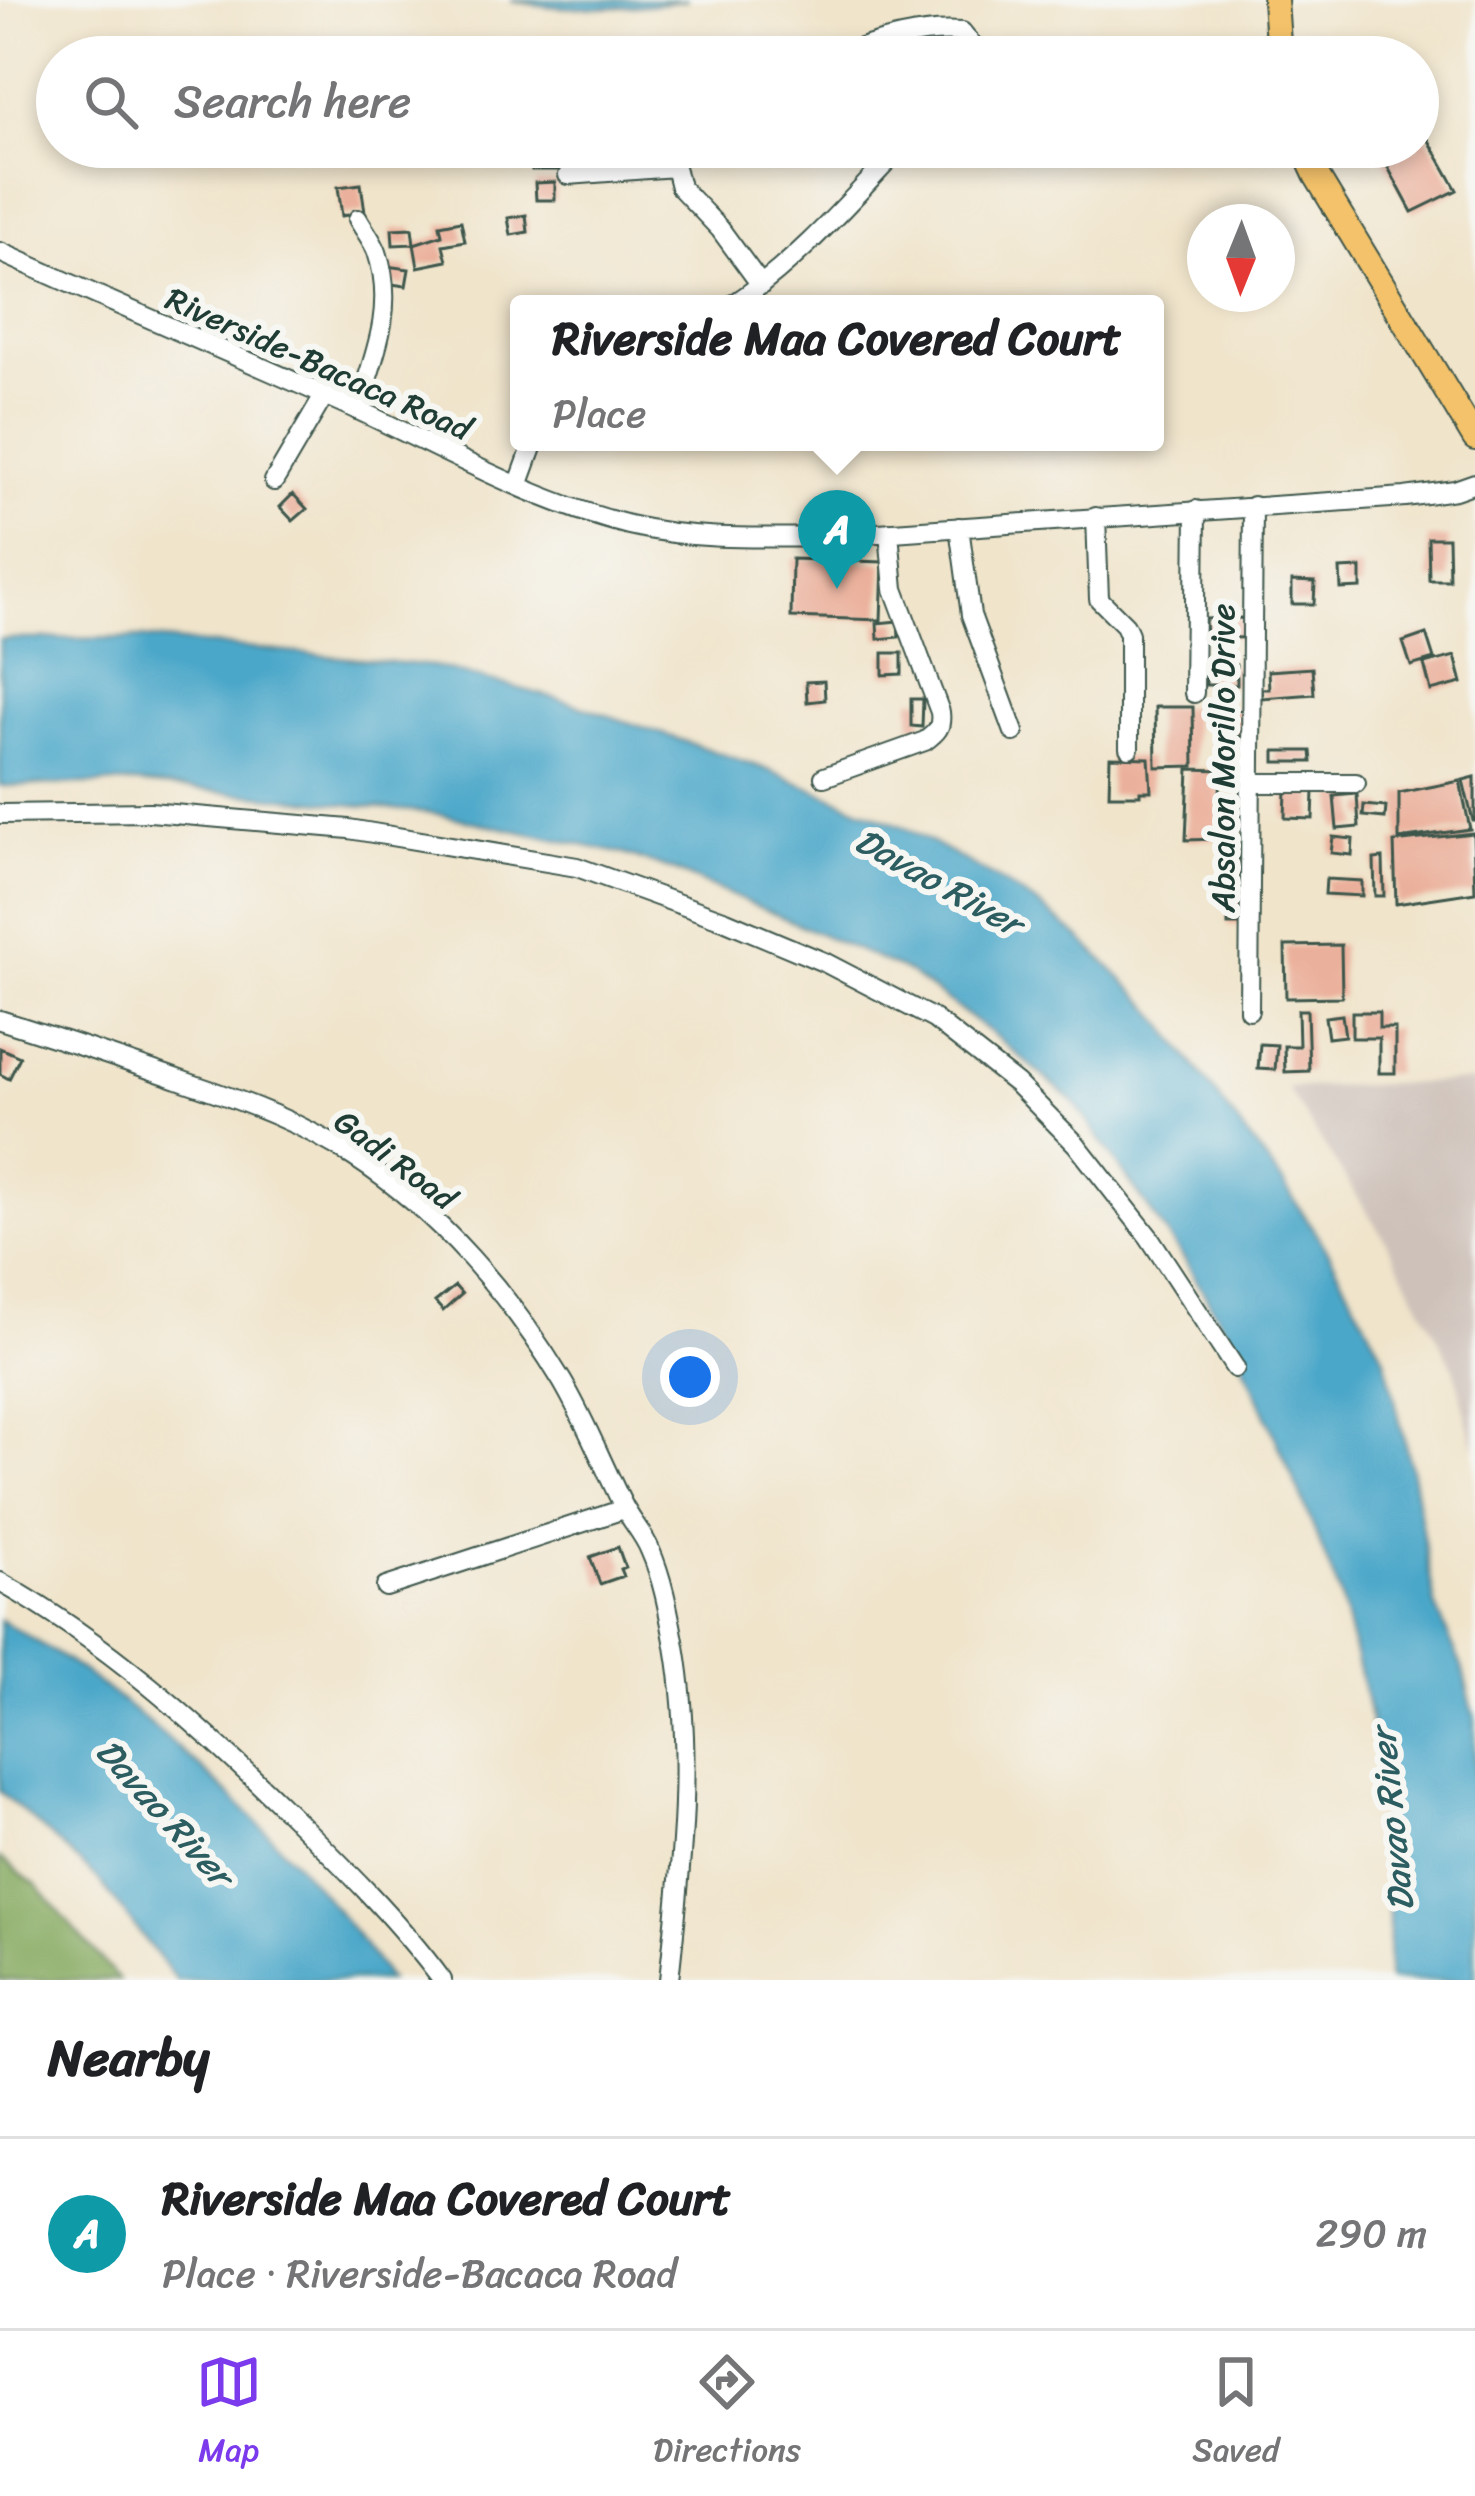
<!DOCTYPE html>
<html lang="en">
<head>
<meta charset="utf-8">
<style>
	:root { --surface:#fff; --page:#f6f6f6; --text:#202124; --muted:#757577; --line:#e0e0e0; --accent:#7c3aed }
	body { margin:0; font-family:Sriracha,sans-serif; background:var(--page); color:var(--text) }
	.compass { position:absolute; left:1187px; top:204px; width:108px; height:108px; border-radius:50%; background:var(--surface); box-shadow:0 6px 18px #0003; rotate:181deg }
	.you { position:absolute; left:690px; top:1377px; width:42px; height:42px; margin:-30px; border:9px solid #fff; border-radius:50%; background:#1a73e8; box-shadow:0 0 0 18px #1a73e833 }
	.badge { display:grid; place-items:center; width:78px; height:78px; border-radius:50%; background:var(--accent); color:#fff; font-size:39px; font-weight:700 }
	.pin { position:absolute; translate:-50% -99px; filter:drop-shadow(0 3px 6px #0008) }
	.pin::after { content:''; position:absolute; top:63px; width:42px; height:36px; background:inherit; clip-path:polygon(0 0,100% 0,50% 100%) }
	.popup { position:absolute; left:510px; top:295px; width:654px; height:156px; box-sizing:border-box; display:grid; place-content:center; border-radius:12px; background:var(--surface); filter:drop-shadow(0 3px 9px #0005); font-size:39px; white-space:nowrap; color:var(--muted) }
	.popup b { font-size:45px; color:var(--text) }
	.popup::after { content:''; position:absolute; left:50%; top:100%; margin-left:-24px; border:24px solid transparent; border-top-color:var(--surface) }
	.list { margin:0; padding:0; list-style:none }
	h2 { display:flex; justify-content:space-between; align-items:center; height:156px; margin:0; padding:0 48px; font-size:51px }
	h2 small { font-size:39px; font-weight:400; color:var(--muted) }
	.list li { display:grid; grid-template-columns:78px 1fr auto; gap:36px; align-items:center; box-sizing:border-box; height:192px; padding:0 48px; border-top:3px solid var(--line) }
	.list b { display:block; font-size:45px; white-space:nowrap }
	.list p { margin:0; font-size:39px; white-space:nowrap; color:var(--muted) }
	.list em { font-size:39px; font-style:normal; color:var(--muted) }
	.icon { flex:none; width:66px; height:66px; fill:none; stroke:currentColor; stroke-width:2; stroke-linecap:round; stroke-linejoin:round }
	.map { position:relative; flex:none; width:1475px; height:1980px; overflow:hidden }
	.search { position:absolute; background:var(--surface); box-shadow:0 6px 18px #0003; left:36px; right:36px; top:36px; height:132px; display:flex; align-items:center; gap:30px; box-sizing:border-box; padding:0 42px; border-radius:66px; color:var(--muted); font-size:45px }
	.sheet { height:348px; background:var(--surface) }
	nav { display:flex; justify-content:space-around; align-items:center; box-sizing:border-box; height:168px; border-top:3px solid var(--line); background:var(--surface); font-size:33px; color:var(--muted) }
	nav a { display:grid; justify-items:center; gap:6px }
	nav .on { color:var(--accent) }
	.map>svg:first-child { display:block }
	.industrial { fill:#cec1b9 }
	.forest { fill:#84a85d; stroke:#527248; stroke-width:3 }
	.water { fill:#4ba7c9; stroke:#35727e; stroke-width:3 }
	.building { fill:#ebb09b }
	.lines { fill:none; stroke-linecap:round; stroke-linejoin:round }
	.minor-casing { stroke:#3e564b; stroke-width:22 }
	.major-casing { stroke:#3e564b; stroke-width:28 }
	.minor { stroke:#fff; stroke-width:18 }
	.major { stroke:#f4c26a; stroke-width:24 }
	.labels { text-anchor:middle; stroke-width:12; stroke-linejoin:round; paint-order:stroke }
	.street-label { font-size:33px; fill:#1f3d34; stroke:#f6f6f2 }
	.water-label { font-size:36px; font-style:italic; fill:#2c5d61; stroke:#f6f6f2 }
</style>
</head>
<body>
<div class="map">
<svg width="1475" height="1980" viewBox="0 0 1475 1980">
	<rect width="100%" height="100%" fill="#f6f6f2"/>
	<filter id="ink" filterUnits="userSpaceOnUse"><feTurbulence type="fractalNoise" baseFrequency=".00833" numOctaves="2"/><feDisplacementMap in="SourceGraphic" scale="24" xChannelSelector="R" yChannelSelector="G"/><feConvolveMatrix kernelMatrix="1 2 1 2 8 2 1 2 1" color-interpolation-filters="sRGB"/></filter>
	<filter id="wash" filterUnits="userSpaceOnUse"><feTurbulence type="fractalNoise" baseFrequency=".004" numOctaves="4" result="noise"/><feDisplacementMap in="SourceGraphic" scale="48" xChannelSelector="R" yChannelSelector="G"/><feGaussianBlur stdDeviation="2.7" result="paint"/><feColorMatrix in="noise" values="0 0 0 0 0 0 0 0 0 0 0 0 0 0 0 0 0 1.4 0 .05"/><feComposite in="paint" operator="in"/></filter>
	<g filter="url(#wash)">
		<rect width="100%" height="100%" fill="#f0e4cb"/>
		<!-- industrial -->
		<path class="industrial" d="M1475,1081V1450L1454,1368L1386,1241L1287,1088Z"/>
		<!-- forest -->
		<path class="forest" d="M0,1858L36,1885L119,1980H0Z"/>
		<!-- water -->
		<path class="water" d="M511,0H688C630,8 568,13 511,0Z
			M141,638L433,666L563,700L763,768L904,827L995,878L1040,906L1078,936L1149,1005L1283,1183L1329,1253L1385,1358L1413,1477L1435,1605L1462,1667L1475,1720V1980H1388L1389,1916L1385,1831L1376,1748L1365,1694L1339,1592L1299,1492L1237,1349L1184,1259L1074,1102L994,1035L908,972L673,870L624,854L433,813L133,783L0,786V639Z
			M0,1620C29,1637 59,1654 86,1674C195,1754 313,1868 389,1980H176L97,1878L0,1791Z"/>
		<g id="blocks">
			<!-- building -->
			<path class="building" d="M1418,121L1457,190L1412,212L1377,147H1418Z
				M556,153L557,170H532L531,154Z
				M555,182V200H536L535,183Z
				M361,184L365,212L342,216L338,187Z
				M526,215L528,232L511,235L508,218Z
				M461,221L465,241L443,245L447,261L418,267L414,244L393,245L392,229L412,228L414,244L442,235L440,225Z
				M386,266L409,269L406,286L384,283Z
				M293,494L307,509L293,521L280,507Z
				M1428,538H1448L1449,580H1429Z
				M792,559L883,562L881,620L791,617Z
				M1361,568V588L1341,589L1340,569Z
				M1292,581L1315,582L1314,604H1292Z
				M1244,618L1245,638L1206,637L1205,619Z
				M898,621L899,637L878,639L877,623Z
				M1426,634L1434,659L1411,666L1403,642Z
				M883,653H902V674L883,675Z
				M1455,656L1462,683L1431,691L1424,664Z
				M1236,665V674H1207V667Z
				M1312,668L1314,694L1262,698L1261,689H1269L1268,671Z
				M1206,676L1237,677V685H1206Z
				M824,681L825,700L807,702L806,682Z
				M911,699H923L922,727L911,726Z
				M1155,707H1193L1194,766L1156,767Z
				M1218,708L1245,711L1243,736L1219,737Z
				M1275,751H1311L1312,762H1275Z
				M1110,757L1149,758L1151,791H1140V795H1109Z
				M1189,769L1221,770L1218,839L1186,840Z
				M1475,777V821H1473L1463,780Z
				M1460,781L1470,829L1399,839V793Z
				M1286,790L1314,791L1313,819L1285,818Z
				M1357,794L1359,827L1337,829L1334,796Z
				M1364,805L1386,807L1385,818L1363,816Z
				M1473,833L1475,892L1396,904L1394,842Z
				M1333,837L1353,839L1352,855L1331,853Z
				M1383,858L1384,896H1375L1374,859Z
				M1227,859H1241L1243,925H1228Z
				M1326,879L1362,881V896L1325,894Z
				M1341,945L1342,997L1286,998L1285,946Z
				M1298,1010H1307L1309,1071L1285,1072L1284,1046H1299Z
				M1352,1012H1379V1028H1395V1073H1379V1038H1352Z
				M1342,1015L1345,1036L1328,1038L1325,1017Z
				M1260,1044L1277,1045L1275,1070L1258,1069Z
				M0,1048L20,1057L9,1079L0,1074Z
				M455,1286L462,1294L443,1311L435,1302Z
				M618,1547L625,1567L620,1569L623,1576L600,1584L590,1557Z"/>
		</g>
	</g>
	<g filter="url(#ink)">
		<use href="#blocks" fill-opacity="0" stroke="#3e564b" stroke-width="3"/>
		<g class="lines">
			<!-- minor casing -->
			<g class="minor-casing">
				<path id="minor" d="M358,56L370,57
					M832,57C873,44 918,28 962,32L982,57
					M568,175L675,167L680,187L720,229L761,285
					M0,252C119,306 240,357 360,411C448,452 534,501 629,525C691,540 757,538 820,537L1405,497L1455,490L1475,483
					M734,304C797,262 849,202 901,147
					M357,410C374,357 396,308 377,252C373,241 364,230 358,219
					M274,481L324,396
					M518,486L534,442
					M1096,517L1099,599L1125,625L1129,634V748
					M959,527L971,615L1014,732
					M1194,693L1196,510
					M824,777L925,741C937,732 942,728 940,712L894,589L889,532
					M1252,783H1356
					M0,814L150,812L349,829L577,867L726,921L826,963L934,1019L1017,1084L1076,1144L1149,1237L1235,1368
					M1249,1010L1253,506
					M0,1020C63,1040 127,1061 189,1083C246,1102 304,1124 354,1157C439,1212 510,1295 562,1381C585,1420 602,1463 622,1503C630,1520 643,1533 650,1550C663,1579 669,1614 675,1646C694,1757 681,1869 669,1980
					M0,1582C107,1642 199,1725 287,1811C341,1864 396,1918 442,1980
					M386,1587L624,1509"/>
			</g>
			<!-- major casing -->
			<g class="major-casing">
				<path id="major" d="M1275,0L1279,57
					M1303,147L1316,175L1475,438"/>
			</g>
			<!-- minor -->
			<use href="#minor" class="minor"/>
			<!-- major -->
			<use href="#major" class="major"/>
		</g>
	</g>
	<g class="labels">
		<!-- street labels -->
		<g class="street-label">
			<text transform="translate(319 363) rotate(24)" y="12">Riverside-Bacaca Road</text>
			<text transform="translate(1222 758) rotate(-90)" y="12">Absalon Morillo Drive</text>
			<text transform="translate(396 1159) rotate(37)" y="12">Gadi Road</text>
		</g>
		<!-- water labels -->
		<g class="water-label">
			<text transform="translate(939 881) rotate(29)" y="13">Davao River</text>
			<text transform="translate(165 1812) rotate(48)" y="13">Davao River</text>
			<text transform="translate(1391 1820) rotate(-96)" y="13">Davao River</text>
		</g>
	</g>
</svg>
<svg class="compass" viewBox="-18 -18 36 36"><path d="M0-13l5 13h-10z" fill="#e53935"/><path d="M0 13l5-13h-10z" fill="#757577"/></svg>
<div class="you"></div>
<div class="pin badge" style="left:837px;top:589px;background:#0f9aa8">A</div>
<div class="popup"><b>Riverside Maa Covered Court</b>Place</div>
<div class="search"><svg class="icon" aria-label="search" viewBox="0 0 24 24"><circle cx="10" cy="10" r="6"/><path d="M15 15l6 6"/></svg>Search here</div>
</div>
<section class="sheet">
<h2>Nearby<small></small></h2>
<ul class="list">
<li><span class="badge" style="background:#0f9aa8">A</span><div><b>Riverside Maa Covered Court</b><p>Place · Riverside-Bacaca Road</p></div><em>290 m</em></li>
</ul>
</section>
<nav>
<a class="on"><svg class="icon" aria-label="map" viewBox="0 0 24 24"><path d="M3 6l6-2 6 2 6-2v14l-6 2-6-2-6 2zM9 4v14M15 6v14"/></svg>Map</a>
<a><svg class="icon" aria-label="directions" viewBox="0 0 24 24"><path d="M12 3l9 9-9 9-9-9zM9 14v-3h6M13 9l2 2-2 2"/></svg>Directions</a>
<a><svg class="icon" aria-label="saved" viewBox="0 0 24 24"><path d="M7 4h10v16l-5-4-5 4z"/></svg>Saved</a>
</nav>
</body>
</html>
